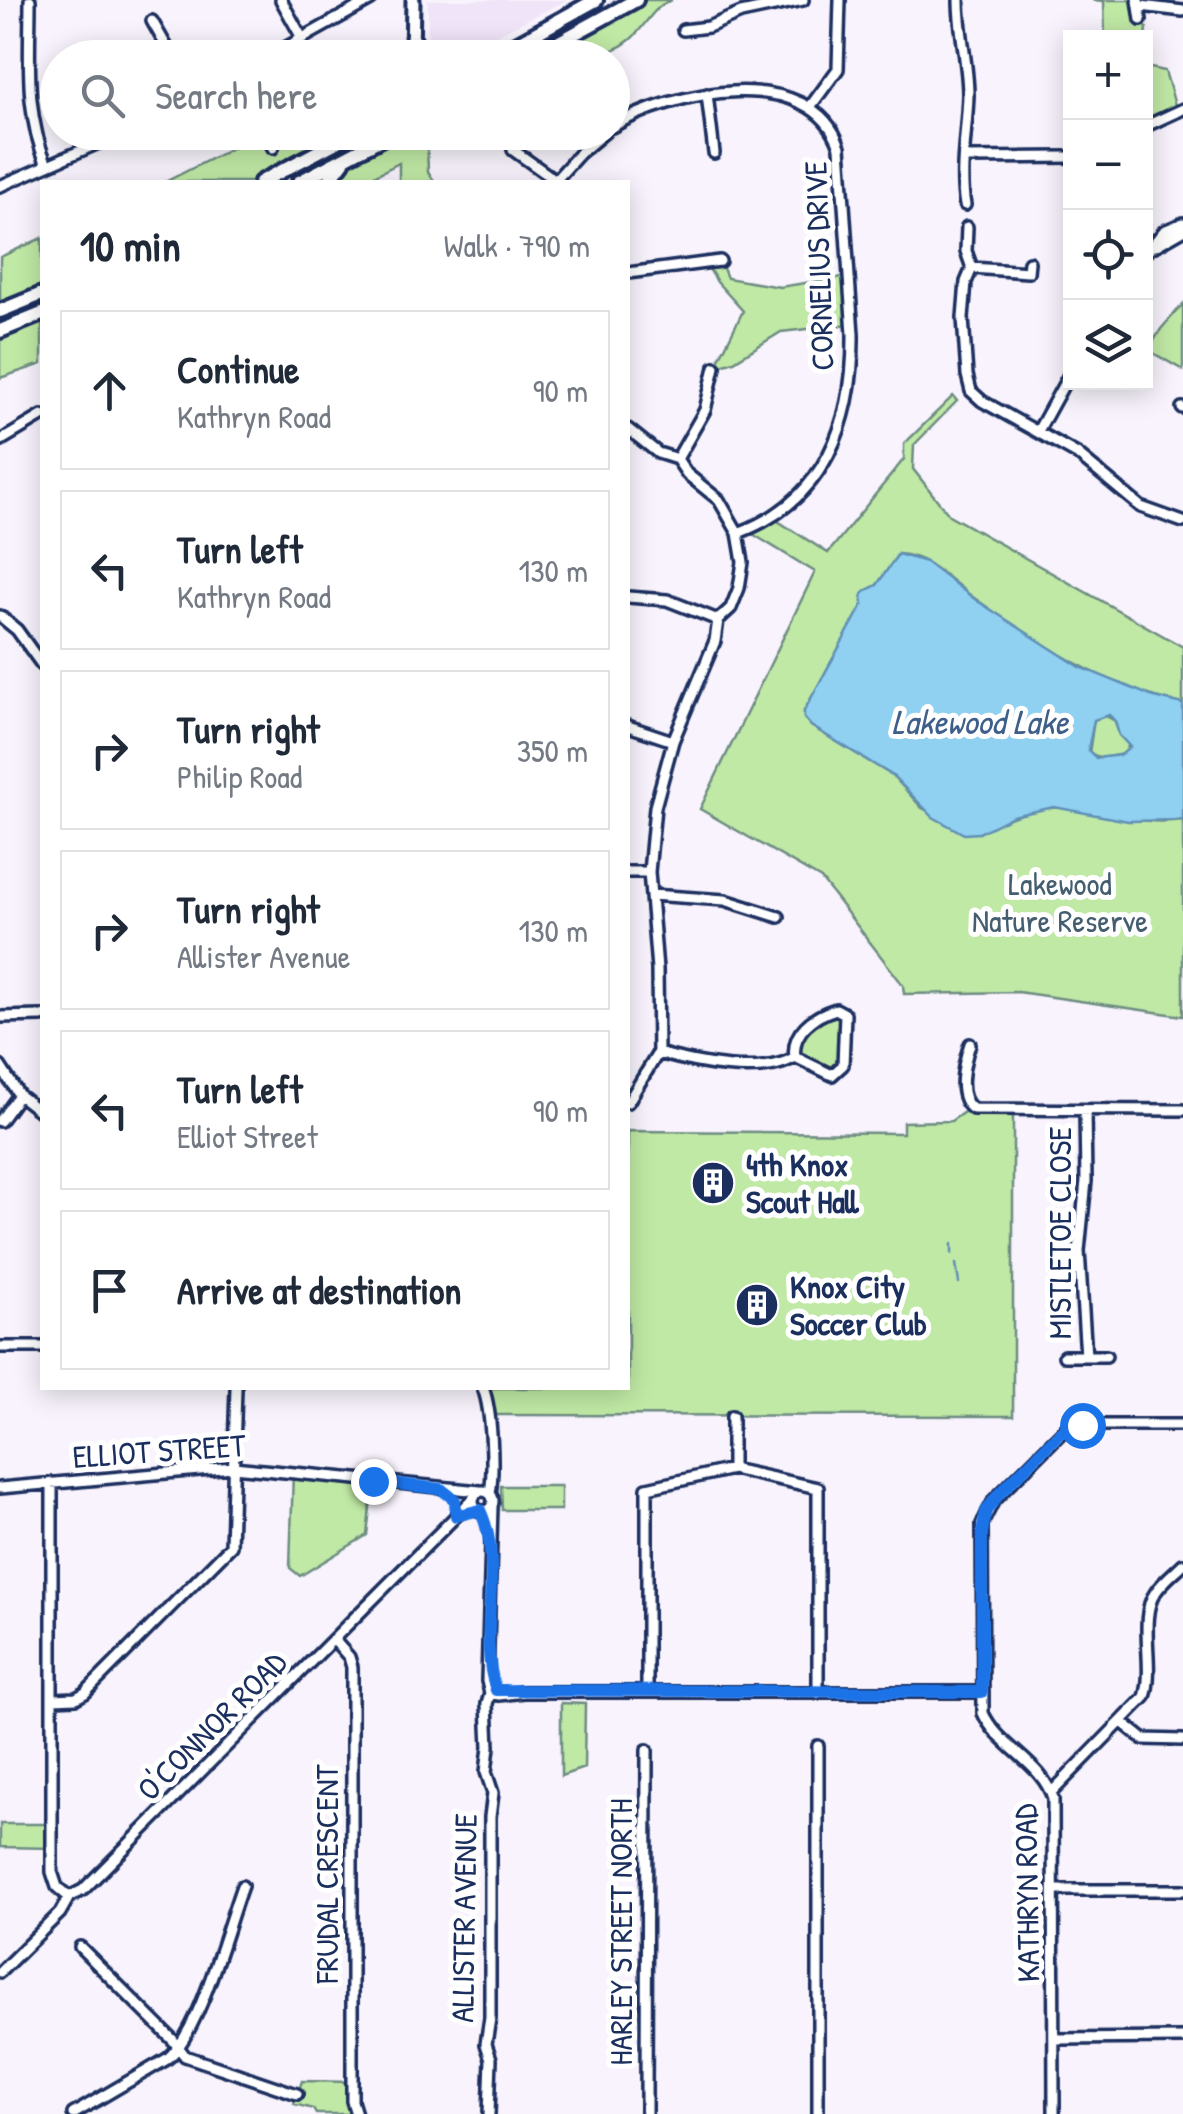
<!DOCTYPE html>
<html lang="en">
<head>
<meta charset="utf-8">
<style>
	:root { --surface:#fff; --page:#f6f6f7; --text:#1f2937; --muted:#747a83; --line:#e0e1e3 }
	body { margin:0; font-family:"Patrick Hand",sans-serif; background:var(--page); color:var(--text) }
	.controls { position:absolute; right:30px; top:30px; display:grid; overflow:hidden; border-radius:0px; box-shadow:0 5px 25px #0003 }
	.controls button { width:90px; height:90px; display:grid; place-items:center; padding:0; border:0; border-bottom:2px solid var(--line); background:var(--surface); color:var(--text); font:50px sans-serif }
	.stop { position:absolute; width:30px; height:30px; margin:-22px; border:8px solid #1a73e8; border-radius:50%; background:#fff }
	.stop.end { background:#1a73e8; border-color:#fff; box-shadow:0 2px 10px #0008 }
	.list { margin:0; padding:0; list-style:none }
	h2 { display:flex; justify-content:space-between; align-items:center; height:130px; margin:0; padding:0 40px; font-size:42px }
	h2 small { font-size:32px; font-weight:400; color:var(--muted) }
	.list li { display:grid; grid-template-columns:65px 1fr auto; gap:30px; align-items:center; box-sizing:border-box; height:160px; margin:0 20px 20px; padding:0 20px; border:2px solid var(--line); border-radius:0px }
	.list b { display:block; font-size:38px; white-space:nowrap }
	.list p { margin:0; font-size:32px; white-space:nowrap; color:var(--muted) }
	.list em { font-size:32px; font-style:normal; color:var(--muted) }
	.icon { flex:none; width:55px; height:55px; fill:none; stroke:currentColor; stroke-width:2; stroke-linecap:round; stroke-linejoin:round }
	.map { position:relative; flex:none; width:1183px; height:2114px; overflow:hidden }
	.search { position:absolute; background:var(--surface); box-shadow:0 5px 25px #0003; left:40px; top:40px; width:590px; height:110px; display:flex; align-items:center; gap:25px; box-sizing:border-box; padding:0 35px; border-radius:55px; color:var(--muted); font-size:38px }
	.panel { position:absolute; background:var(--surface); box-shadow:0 5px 25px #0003; left:40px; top:180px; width:590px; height:1210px; border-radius:0px }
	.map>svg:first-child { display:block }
	.built { fill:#f0e4f8 }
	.green { fill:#c0e9a5; stroke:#6e8c82; stroke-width:2.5 }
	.water { fill:#90d0f1; stroke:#6190b6; stroke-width:2.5; fill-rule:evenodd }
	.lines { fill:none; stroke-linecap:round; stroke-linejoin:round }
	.stream { stroke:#6190b6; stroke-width:2.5 }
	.street-casing { stroke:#1b2f5e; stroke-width:16 }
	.secondary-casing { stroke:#1b2f5e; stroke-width:19 }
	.primary-casing { stroke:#1b2f5e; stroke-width:20 }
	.street { stroke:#fff; stroke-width:9 }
	.secondary { stroke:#fff; stroke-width:11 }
	.primary { stroke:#fff; stroke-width:12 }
	.route { stroke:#1a73e8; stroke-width:12 }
	.labels { text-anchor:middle; stroke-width:10; stroke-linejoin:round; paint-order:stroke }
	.street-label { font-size:32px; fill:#1b2f5e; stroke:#fff }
	.park-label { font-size:32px; fill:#445e70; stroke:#fff }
	.poi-label { font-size:32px; font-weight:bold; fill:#1b2f5e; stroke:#fff; text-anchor:start }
	.water-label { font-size:35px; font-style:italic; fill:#3e5f8a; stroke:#fff }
</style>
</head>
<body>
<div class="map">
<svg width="1183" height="2114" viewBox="0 0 1183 2114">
	<rect width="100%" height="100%" fill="#f8f3fc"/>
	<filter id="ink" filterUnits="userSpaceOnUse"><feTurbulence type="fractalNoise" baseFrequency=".01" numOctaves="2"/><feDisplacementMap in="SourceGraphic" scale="20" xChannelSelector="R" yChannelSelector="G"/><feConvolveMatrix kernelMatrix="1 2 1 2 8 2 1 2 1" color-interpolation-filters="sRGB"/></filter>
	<g filter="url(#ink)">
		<!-- built -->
		<path class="built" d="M428,0H567L488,39L428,38Z"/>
		<!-- green -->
		<path class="green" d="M636,0H672C652,7 646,26 631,39C603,63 564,57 530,58Z
			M1092,0H1138L1141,20L1147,28L1146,38L1105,37L1104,1Z
			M1146,67L1165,71L1177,112L1146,126Z
			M262,133H355L261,182H165Z
			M394,133H452L427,147L428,172L435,182H399V163L362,182H328L344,160Z
			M42,238V294L0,311V257Z
			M720,261L727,278L780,287L849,276L852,324L781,332L734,361L715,367L743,311L717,282L705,262Z
			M1183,304V370L1148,350L1161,329Z
			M42,314V364L0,378V331Z
			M953,396L957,401L914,445L913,469L949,515L1183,647V704C1107,688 1039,644 977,600C952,583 929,555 898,554L877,585L865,591L862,596L864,603L804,711V718L811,726L893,776L922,808L979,833C1005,818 1036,805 1067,808C1109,812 1139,826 1183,820V1016L1018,992L904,994L903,985L821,879L700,809L815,572L746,530L773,518L828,553L904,459V444Z
			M1104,715L1115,721L1119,735L1129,744L1124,754L1101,758L1089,753L1094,720Z
			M829,1010L843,1012V1062L836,1074L794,1052V1042Z
			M970,1108L1013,1109V1416L489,1415L483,1388H628V1131L903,1133V1122L951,1121Z
			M293,1472L373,1481L367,1535L300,1576L290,1568Z
			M501,1486H561V1510H502Z
			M561,1703L585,1704L584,1768L561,1776Z
			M0,1824H53V1848L0,1847Z
			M302,2081L352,2082L356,2114H316L313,2109L294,2104Z"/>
		<!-- water -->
		<path class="water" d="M898,554L926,562L976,600L1080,667L1151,696L1183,704V820L1128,821L1054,807L1013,816L979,833L964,834L933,817L893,776L811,726L804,718V711L863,604L862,596L865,591L877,585ZM1109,715L1115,721L1119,735L1130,747L1121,755L1096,758L1088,750L1094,720Z"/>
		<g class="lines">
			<!-- stream -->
			<path class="stream" d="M952,1254V1244
				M956,1264L959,1283"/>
			<!-- street casing -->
			<g class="street-casing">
				<path id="street" d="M30,0C30,57 24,112 47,165
					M281,0L302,38
					M959,0C959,32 968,63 968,95C967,130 959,171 965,205
					M1138,0L1141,20
					M1141,6L1183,11
					M152,21L173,58
					M683,30L708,27L741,13L803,0
					M267,58L371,0
					M707,94L714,153
					M810,107L838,69L840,0
					M1146,126L1183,109
					M612,127C670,91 812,62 840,147L853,334C854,422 825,501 738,533
					M265,132L273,148
					M513,150L555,180
					M966,158L1070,157
					M554,182L580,153L605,132
					M0,186L124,132
					M967,227L966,251L972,268L966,282L963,318L967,375L971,391L982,401L1077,454L1141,507L1183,522
					M1155,246L1183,230
					M1146,253L1164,231L1183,223
					M972,268L1028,272L1029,262
					M628,273L720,261
					M1182,408H1183
					M628,429L658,453L677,459L687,474L719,500L738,533L743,562L739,588L731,608L718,620L715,641L673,741L655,807L649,872L657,969L658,1053L628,1102
					M1038,431L1070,373
					M0,441L42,416
					M677,459L705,410L715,367
					M628,597L667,600L718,620
					M0,616L17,630L42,665
					M628,726L673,741
					M628,872H649
					M651,895L725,900L779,917
					M836,1009L845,1014L843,1065L832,1075L795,1057C791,1032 813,1016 836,1009Z
					M0,1017L42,1016
					M970,1044C964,1062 955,1097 973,1109L1183,1110
					M658,1053C694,1063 762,1078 795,1057
					M0,1066L19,1095L42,1113
					M1085,1110L1086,1181L1079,1251L1086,1356
					M0,1121L19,1095
					M0,1347H42
					M1064,1356H1106
					M483,1388C492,1411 494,1469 490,1494
					M732,1469V1416
					M52,1483V1872L57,1887L69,1897
					M0,1488L233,1467L480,1491
					M473 1501a10 10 0 1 1 20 0a10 10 0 1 1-20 0Z
					M334,1640L349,1657L352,1667V2101L356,2114
					M647,1692V1488L732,1469L818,1488V1693
					M490,1693L499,1695L524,1692H982
					M53,1699L76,1698L85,1693L231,1546L236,1388
					M1122,1722L1143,1739L1183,1740
					M1052,1792L1145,1697C1155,1667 1138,1617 1155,1593C1162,1582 1174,1573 1183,1564
					M1054,1890H1183
					M80,1947L173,2040L185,2056L297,2094
					M0,1972L60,1913L69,1897L83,1890L473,1499
					M1054,2039L1183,2038
					M73,2114L167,2059C200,2033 226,1929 242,1886
					M489,2114L491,2059L486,2044L490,2018V1817L493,1793L486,1772L489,1747L487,1704L490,1693L487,1681L492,1505
					M646,2114L647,1750
					M818,2114V1746
					M1054,2114L1053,1799C1043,1763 998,1747 983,1713L982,1524L994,1500L1065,1429L1082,1425H1183"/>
			</g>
			<!-- secondary casing -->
			<g class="secondary-casing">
				<path id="secondary" d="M412,37L428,58
					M412,58L413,0"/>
			</g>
			<!-- primary casing -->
			<g class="primary-casing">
				<path id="primary" d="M491,58L596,0
					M530,58L636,0
					M261,182L355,132
					M299,182L394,132
					M328,182L343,162
					M0,311L42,294
					M0,331L42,314"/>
			</g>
			<!-- street -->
			<use href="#street" class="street"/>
			<!-- secondary -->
			<use href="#secondary" class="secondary"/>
			<!-- primary -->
			<use href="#primary" class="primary"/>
		</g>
	</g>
	<g class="lines" filter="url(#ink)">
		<!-- route -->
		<path class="route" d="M373,1481L441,1489L455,1500L456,1516L480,1510C506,1566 476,1633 496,1690L982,1692V1533L986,1511L999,1494L1060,1433L1082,1425"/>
	</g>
	<!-- icons -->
	<defs>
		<g id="building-disc" transform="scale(2.25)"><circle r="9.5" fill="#1b2f5e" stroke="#fff"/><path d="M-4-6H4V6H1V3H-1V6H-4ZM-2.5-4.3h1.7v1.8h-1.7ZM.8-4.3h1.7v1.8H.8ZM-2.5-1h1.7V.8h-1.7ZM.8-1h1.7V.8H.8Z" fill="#fff"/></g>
	</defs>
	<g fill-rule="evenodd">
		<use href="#building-disc" x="713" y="1183"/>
		<use href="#building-disc" x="757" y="1305"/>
	</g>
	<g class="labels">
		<!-- street labels -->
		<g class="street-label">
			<text transform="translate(819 266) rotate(-92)" y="11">CORNELIUS DRIVE</text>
			<text transform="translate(1060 1233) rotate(-90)" y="11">MISTLETOE CLOSE</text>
			<text transform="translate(159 1451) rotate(-4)" y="11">ELLIOT STREET</text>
			<text transform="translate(212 1726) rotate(-45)" y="11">O'CONNOR ROAD</text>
			<text transform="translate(327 1874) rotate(-90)" y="11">FRUDAL CRESCENT</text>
			<text transform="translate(1027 1893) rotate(-91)" y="11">KATHRYN ROAD</text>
			<text transform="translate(464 1918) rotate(-89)" y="11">ALLISTER AVENUE</text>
			<text transform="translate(621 1932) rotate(-90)" y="11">HARLEY STREET NORTH</text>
		</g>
		<!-- park labels -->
		<g class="park-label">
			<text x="1060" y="895">Lakewood<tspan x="1060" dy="37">Nature Reserve</tspan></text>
		</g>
		<!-- poi labels -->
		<g class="poi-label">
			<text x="746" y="1176">4th Knox<tspan x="746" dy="37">Scout Hall</tspan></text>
			<text x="790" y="1298">Knox City<tspan x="790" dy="37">Soccer Club</tspan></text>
		</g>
		<!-- water labels -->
		<g class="water-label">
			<text x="980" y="734">Lakewood Lake</text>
		</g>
	</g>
</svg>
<div class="controls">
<button>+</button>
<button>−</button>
<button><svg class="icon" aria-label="locate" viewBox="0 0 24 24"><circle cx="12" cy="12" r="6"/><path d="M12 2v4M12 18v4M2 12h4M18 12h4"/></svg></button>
<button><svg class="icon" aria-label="layers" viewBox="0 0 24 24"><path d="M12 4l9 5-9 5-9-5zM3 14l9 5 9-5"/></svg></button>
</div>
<div class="stop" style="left:1082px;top:1425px"></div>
<div class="stop end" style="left:373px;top:1481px"></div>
<div class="search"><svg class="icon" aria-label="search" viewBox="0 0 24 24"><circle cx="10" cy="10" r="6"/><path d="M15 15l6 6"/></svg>Search here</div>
<section class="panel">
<h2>10 min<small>Walk · 790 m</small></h2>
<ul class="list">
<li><svg class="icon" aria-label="ahead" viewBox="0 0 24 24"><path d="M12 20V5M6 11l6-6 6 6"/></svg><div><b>Continue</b><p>Kathryn Road</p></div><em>90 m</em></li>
<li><svg class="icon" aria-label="left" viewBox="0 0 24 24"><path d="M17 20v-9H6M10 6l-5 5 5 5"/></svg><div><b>Turn left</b><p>Kathryn Road</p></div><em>130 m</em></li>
<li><svg class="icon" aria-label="right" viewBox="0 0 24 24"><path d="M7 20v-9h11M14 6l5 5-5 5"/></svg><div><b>Turn right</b><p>Philip Road</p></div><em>350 m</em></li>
<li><svg class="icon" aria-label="right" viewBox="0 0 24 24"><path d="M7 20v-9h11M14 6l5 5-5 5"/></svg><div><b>Turn right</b><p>Allister Avenue</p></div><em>130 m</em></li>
<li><svg class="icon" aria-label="left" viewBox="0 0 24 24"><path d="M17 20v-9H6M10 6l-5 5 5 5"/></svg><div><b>Turn left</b><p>Elliot Street</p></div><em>90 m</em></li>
<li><svg class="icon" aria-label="arrive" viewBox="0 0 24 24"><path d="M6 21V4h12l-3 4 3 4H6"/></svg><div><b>Arrive at destination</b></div></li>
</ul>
</section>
</div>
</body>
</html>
